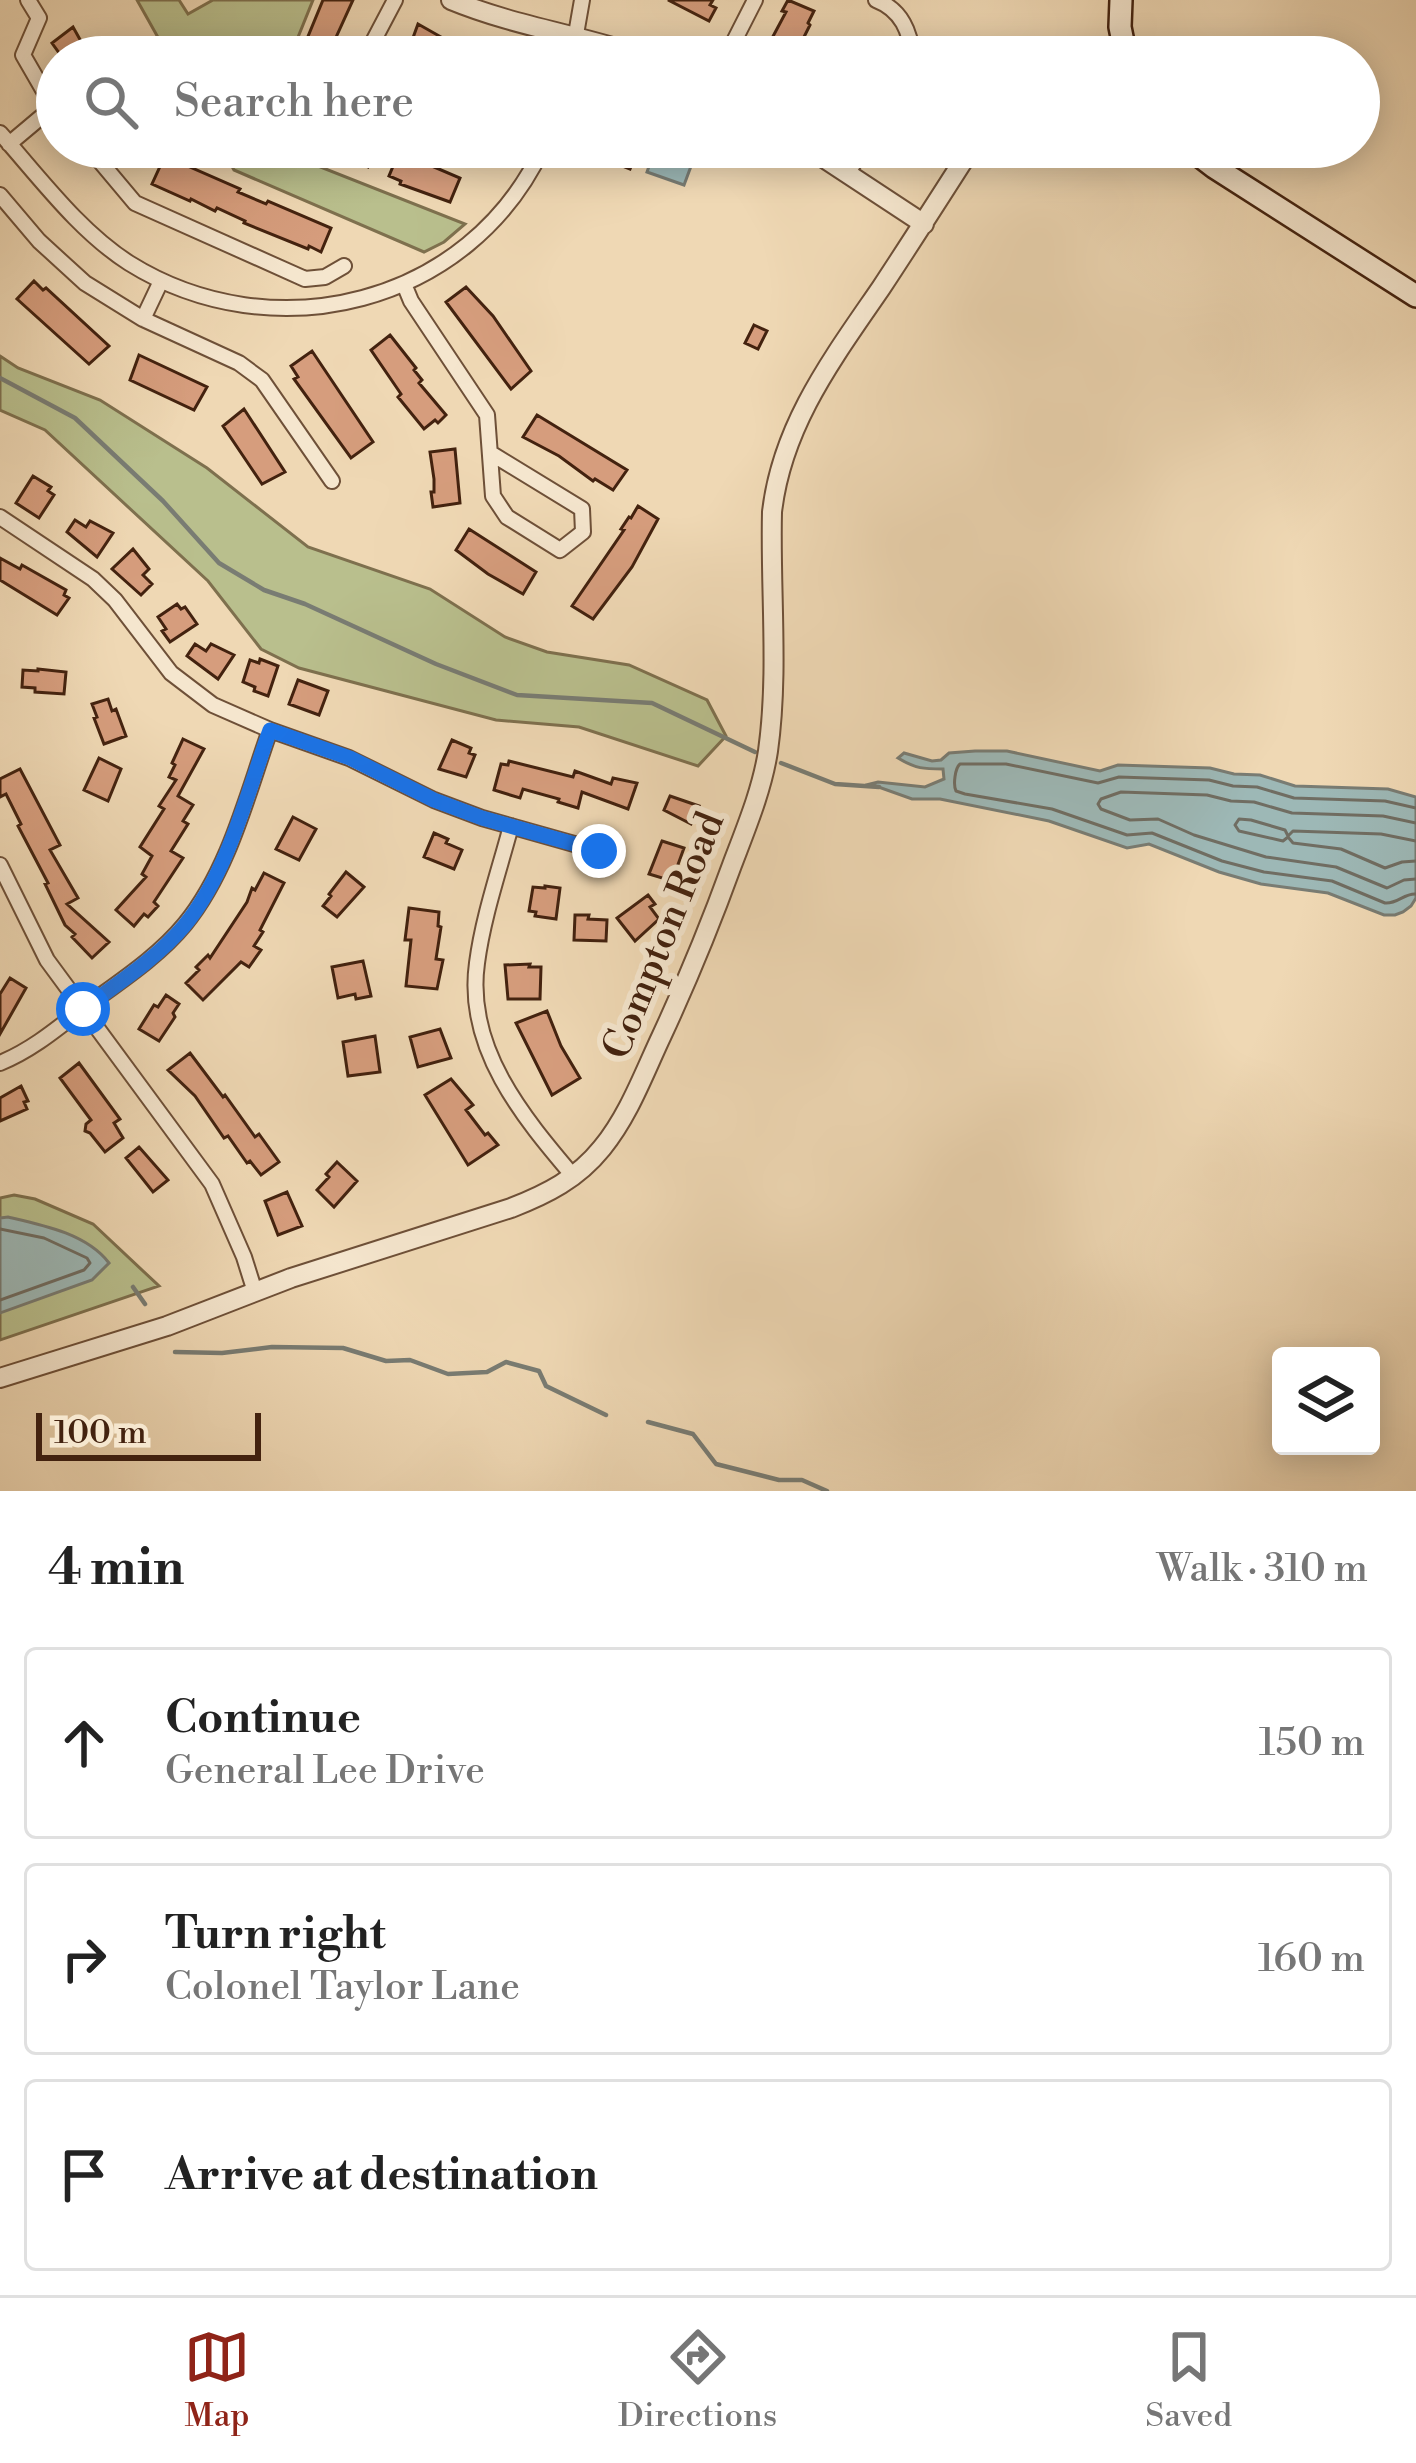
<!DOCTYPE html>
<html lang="en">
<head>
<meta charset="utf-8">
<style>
	:root { --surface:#fff; --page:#f2f2f2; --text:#222; --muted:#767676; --line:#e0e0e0; --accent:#8f2418 }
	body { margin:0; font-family:"Libre Bodoni",serif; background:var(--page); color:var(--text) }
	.controls { position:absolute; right:36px; bottom:36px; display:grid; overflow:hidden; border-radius:12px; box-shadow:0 6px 30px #0003 }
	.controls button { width:108px; height:108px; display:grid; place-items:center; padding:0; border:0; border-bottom:3px solid var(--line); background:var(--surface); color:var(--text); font:60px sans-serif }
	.scale { position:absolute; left:36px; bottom:30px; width:225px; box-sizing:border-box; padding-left:12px; border:6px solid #43220f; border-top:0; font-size:33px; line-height:42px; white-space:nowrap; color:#43220f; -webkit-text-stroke:9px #f5e6ce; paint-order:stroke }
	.stop { position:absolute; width:36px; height:36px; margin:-27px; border:9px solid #1a73e8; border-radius:50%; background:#fff }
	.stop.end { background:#1a73e8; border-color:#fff; box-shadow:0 3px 12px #0008 }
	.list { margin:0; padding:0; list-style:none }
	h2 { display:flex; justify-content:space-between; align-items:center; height:156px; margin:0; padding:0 48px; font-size:51px }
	h2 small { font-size:39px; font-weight:400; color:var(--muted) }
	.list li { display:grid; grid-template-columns:78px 1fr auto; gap:36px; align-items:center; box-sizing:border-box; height:192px; margin:0 24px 24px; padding:0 24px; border:3px solid var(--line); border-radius:12px }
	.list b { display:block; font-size:45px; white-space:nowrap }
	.list p { margin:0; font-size:39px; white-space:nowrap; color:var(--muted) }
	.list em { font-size:39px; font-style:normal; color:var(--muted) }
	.icon { flex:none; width:66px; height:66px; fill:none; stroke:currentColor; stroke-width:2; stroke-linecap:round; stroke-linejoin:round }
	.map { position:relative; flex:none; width:1416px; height:1491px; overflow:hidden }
	.search { position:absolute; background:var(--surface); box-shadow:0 6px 30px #0003; left:36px; right:36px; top:36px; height:132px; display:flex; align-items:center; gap:30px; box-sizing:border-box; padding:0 42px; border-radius:66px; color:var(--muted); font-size:45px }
	.sheet { height:804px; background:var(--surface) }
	nav { display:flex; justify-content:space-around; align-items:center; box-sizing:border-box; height:168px; border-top:3px solid var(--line); background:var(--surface); font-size:33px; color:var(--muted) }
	nav a { display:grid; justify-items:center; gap:6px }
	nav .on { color:var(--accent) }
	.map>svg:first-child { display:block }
	.green { fill:#b9bf8d; stroke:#7e704e; stroke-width:3 }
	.water { fill:#9db8b6; stroke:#797c73; stroke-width:3 }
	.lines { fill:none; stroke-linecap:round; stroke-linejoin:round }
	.shore { stroke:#706d62; stroke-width:3 }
	.stream { stroke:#797c73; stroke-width:4.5 }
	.building { fill:#d69d7d; stroke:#43220f; stroke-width:3 }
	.minor-casing { stroke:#6e5038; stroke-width:18 }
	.tertiary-casing { stroke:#6e5038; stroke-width:22 }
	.secondary-casing { stroke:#43220f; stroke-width:26 }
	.minor { stroke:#f5e6ce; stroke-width:14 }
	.tertiary { stroke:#f5e6ce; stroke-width:18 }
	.secondary { stroke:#f5e6ce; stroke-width:21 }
	.route { stroke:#1a73e8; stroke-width:15 }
	.labels { text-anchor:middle; stroke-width:12; stroke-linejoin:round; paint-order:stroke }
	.street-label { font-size:39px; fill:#43220f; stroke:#f5e6ce }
</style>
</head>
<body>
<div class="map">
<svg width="1416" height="1491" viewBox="0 0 1416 1491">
	<rect width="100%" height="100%" fill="#efd8b4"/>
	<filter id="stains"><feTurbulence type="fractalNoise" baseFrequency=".00167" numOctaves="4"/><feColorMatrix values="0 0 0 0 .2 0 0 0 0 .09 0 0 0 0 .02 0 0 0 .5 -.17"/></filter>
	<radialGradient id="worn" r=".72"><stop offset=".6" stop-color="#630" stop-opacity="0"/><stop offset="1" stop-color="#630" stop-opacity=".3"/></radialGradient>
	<!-- green -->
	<path class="green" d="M137,0H179L188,14L213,0H313L290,57H169Z
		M221,147H270L465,224L444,242L424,252L234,170Z
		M0,356L18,368L100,400L207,468L308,547L430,589L505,637L547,652L629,665L707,700L726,736L698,766L579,727L496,720L299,668L261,649L208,581L45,430L0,410Z
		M14,1195L35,1199L93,1224L159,1286L0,1340V1198Z"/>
	<!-- water -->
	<path class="water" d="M683,147L697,150L684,185L647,172L654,152L678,160Z
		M975,751H1007L1100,771L1118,765L1210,768L1234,774L1260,775L1295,786L1388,789L1416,797V898L1411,906L1403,912L1395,915H1384L1328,893L1261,884L1219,872L1149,844L1127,848L1049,821L940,799H912L870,784L878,782L925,787L944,779L943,769C924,769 916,769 898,758L904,753L932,761L941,760L949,753Z
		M8,1217C43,1225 87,1234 109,1263L92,1280L0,1313V1218Z"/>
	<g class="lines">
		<!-- shore -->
		<path class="shore" d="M1416,808L1385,801L1294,798L1257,787L1233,786L1209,780L1119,777L1098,783L1006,764H960C955,768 953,785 956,791L965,794L1052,809L1127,835L1152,833L1222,861L1264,872L1332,881L1385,903C1398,904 1404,893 1416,894
			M1416,823L1383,816L1292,813L1254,802L1231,801L1207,795L1121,792L1101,799L1098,804L1101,809L1130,820L1158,819L1194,835L1266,857L1336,867L1387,888L1404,880L1416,879
			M1416,841L1381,834L1293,831L1288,836L1285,830L1251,820L1239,819L1235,825L1239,831L1283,841L1288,837L1293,843L1341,849L1385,868L1402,862L1416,861
			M0,1229L44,1238L87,1258L90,1263L84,1270L0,1300"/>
		<!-- stream -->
		<path class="stream" d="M0,378L75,418L163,501L219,563L264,590L305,604L436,664L517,695L652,703L755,752
			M781,763L835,784L879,787
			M133,1287L145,1304
			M175,1352L222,1353L272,1347L343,1348L386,1361L410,1360L448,1374L487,1372L506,1362L539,1371L546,1386L606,1415
			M648,1422L693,1434L716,1464L779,1480H802L827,1491"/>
	</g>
	<!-- building -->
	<path class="building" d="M323,0H353L327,57H304L305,53L302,51Z
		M668,0H713L710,5L716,8L709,21Z
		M788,0L814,11L808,23L810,25L794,57H762L786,12L782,11Z
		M418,24L441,37L430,57H406Z
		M73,27L87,52L80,57H62L52,43Z
		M316,147H377L368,167L357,161L356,164Z
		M618,147H639L630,169L612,162Z
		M399,152L460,178L450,202L400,184L401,181L389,176Z
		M163,160L174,165L176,161L240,189L238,192L266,204L268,201L331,228L321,252L309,246L308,249L244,223L245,221L217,208L215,211L191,199L190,201L152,184Z
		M34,281L43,290L46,288L109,346L89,364L17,299Z
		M466,287L493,316L531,371L511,389L446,302Z
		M754,325L767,331L758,349L745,343Z
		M390,335L416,368L414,370L422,380L419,383L446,415L438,423L435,420L424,429L398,397L401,394L371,350Z
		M312,351L373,442L351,458L294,379L298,377L291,366Z
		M139,355L207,387L194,410L130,380Z
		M244,409L285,472L262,484L223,426Z
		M537,415L627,470L613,490L595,479L593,481L559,456L523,437Z
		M455,449L460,503L433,507L431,492H434V479L430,452Z
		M33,476L51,487L48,491L54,495L39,518L16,503Z
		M638,506L658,519L632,567L593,619L572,606L624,530L621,529L629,517L631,518Z
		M75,520L86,527L90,521L113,533L97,557L67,532Z
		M469,529L536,572L523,594L488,574L456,550Z
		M133,549L149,569L143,575L152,584L141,595L112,569Z
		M0,558L20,569L22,565L66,590L64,595L69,598L57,615L0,580Z
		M177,604L181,609L185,607L197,624L170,642L162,631L166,629L158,617Z
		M195,644L206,651L211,644L234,655L218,679L187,656Z
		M260,659L278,666L268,696L254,691L255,687L243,682L250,660L259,663Z
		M38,669L66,672L64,694L35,692V688L22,687L23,670L38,671Z
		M298,680L328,691L319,715L289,704Z
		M108,699L112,711L116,709L126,736L104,744L94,718L97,717L92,704Z
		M183,739L204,749L178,796L193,805L183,821L188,824L171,851L183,858L154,902L158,906L148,917L144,914L134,926L116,910L146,877L142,874L152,856L140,847L164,809L159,806L176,780L169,777L175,765L172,763Z
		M452,740L471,748L469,753L475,755L466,777L439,769Z
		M99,758L121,769L108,801L84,790Z
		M509,761L573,777L575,771L611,784L613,778L637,783L628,809L582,792L578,808L558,802L559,799L523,789L520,798L494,790L501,764L508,765Z
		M20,769L60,845L50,850L78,898L67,904L109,942L92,958L72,937L75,934L65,925L45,884L48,883L18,826L21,824L6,794L0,797V779Z
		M670,796L699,806L691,824L664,810Z
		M293,817L316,829L299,860L276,849Z
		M434,833L448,839L446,843L462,850L454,869L424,857Z
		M662,841L684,848L672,881L649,874Z
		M346,872L364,887L337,917L323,906L331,896L329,894Z
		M264,873L284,883L260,930L263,932L254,946L261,950L249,967L241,962L203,1000L186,983L199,970L196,967L208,955L210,958L247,902L252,888L255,890Z
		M545,886L560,888L556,919L535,916L536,912L529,911L533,887L545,888Z
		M648,895L655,904L650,907L659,919L635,941L617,918Z
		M409,908L439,912L438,926L441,927L436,959L443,960L437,989L406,986L411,940H405Z
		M575,915H589L588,919L607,920L606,941L574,940Z
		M363,961L371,996L356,999L355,994L338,998L332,967Z
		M530,964L529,967H541L540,999H508L505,965Z
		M10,978L26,988L0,1034V994Z
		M166,995L179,1004L173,1013L175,1017L159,1041L139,1029L154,1005L158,1007Z
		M547,1011L561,1046L580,1078L552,1095L516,1023Z
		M440,1029L451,1058L418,1067L410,1037Z
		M375,1036L380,1072L348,1076L343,1042Z
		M190,1053L223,1097L225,1095L255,1137L259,1134L279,1162L261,1175L250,1161L247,1163L228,1136L224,1138L195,1096L168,1070Z
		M79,1063L120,1119L114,1123L123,1138L105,1152L90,1133L85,1131L86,1124L91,1120L60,1078Z
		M451,1079L473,1105L466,1110L485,1135L488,1133L498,1145L468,1165L425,1095Z
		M21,1086L28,1101L24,1102L27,1109L0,1121V1098Z
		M139,1147L168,1180L153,1192L126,1158Z
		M337,1162L357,1181L334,1207L317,1190L329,1177L326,1174Z
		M287,1192L302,1226L278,1235L265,1201Z"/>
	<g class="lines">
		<!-- minor casing -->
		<g class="minor-casing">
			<path id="minor" d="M876,0C902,10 910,32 913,57
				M365,57L395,0
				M572,57L582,0
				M726,57L755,0
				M0,133C40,178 79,231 129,263C273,353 470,305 543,147
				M9,144L53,107L23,55L39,18L28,0
				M88,147L135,203L305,279L325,277L344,266
				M474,147L487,152
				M847,174L864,147
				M0,195L39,241L85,283L143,319L161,281
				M404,284L411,301L487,415L493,496L507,517L560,550L583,532L582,509L492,454
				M143,319L239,363L262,380L332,481
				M0,517L93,579L115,600L171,673L213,705L270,730L349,758L434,800L482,818L599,851
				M511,826C499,871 483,917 477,963C465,1048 523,1117 574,1177
				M0,865L47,960L212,1184L244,1257L255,1292
				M0,1063C32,1050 58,1028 85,1007C119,982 158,957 185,924C229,870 247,795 270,730"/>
		</g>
		<!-- tertiary casing -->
		<g class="tertiary-casing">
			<path id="tertiary" d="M451,0C514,26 581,35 645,57
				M1071,57L1122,44
				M807,147L924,224
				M0,1378L167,1326L291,1278L511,1208C547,1194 577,1179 602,1148C629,1115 644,1073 662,1035C688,979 711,923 732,865C746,828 762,790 768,751C779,672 770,591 772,512C782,425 833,358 881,288C912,241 942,194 972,147"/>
		</g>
		<!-- secondary casing -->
		<g class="secondary-casing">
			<path id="secondary" d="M1121,0L1120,27L1126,57
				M1188,147L1214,167L1416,296"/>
		</g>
		<!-- minor -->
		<use href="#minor" class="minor"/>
		<!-- tertiary -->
		<use href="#tertiary" class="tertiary"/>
		<!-- secondary -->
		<use href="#secondary" class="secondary"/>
	</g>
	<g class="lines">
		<!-- route -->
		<path class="route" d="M83,1009C117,984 156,959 184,926C228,873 247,794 270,730L350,758L434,800L482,818L599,851"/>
	</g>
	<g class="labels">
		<!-- street labels -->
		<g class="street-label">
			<text transform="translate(662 935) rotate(-68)" y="14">Compton Road</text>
		</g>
	</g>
	<rect width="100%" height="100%" filter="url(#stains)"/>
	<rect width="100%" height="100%" fill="url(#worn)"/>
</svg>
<div class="controls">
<button><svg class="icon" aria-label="layers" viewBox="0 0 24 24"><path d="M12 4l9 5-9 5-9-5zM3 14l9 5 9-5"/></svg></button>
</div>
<div class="scale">100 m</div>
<div class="stop" style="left:83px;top:1009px"></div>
<div class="stop end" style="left:599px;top:851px"></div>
<div class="search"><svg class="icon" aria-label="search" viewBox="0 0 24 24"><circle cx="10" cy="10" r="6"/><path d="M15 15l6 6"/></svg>Search here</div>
</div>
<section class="sheet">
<h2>4 min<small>Walk · 310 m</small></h2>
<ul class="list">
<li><svg class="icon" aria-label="ahead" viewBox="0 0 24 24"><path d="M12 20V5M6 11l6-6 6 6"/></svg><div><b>Continue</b><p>General Lee Drive</p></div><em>150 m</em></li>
<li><svg class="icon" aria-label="right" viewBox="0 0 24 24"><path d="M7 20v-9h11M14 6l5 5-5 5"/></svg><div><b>Turn right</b><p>Colonel Taylor Lane</p></div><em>160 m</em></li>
<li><svg class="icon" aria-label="arrive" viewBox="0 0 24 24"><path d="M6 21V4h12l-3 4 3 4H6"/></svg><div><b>Arrive at destination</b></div></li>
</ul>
</section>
<nav>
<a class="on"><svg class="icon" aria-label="map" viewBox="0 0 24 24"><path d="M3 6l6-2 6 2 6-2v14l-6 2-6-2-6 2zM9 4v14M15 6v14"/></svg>Map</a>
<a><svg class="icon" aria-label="directions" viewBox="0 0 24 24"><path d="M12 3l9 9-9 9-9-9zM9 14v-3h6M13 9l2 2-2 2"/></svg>Directions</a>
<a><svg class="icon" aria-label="saved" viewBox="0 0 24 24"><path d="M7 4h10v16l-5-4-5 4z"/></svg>Saved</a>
</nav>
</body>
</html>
